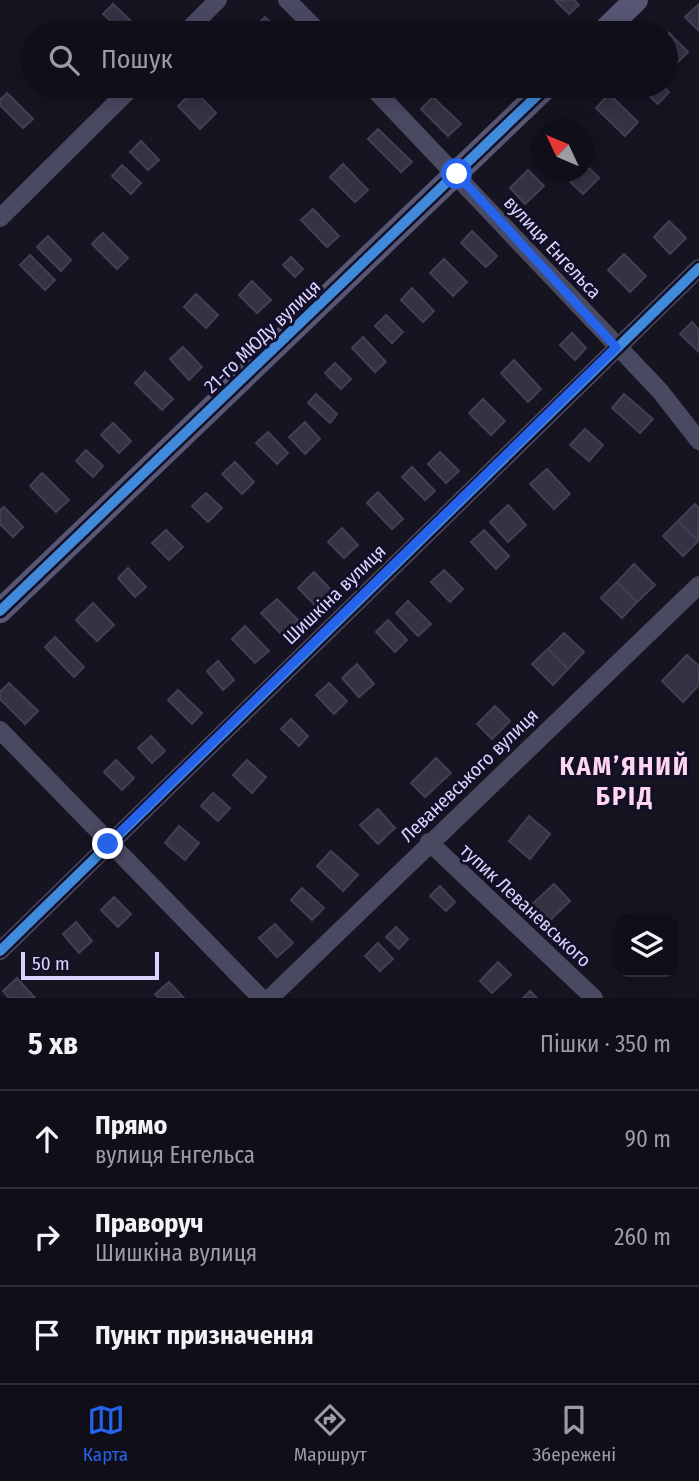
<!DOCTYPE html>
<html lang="uk">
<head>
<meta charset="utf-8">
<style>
	:root { --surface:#100f19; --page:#1e1d26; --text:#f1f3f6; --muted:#9c9ca2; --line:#302f38; --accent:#2563eb }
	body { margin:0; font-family:"Fira Sans Condensed",sans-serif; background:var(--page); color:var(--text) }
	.controls { position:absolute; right:21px; bottom:21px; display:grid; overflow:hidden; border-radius:14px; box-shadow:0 4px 18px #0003 }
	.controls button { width:63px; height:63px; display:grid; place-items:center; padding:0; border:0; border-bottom:2px solid var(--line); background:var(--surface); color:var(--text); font:35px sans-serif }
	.compass { position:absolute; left:531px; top:119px; width:63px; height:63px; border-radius:50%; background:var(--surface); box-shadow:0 4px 18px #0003; rotate:314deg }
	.scale { position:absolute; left:21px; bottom:18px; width:138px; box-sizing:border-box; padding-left:7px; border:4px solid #d9d4ff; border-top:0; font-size:19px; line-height:24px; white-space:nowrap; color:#d9d4ff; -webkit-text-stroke:5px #130f26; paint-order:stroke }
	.stop { position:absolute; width:21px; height:21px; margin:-16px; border:5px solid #2563eb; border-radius:50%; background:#fff }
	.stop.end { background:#2563eb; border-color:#fff; box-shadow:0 2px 7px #0008 }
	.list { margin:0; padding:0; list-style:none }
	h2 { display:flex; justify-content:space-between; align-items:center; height:91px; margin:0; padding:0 28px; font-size:30px }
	h2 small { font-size:23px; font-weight:400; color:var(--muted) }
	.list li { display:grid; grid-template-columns:46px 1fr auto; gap:21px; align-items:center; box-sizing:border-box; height:98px; padding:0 28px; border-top:2px solid var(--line) }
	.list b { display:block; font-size:26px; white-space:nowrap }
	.list p { margin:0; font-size:23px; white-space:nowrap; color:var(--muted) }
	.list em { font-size:23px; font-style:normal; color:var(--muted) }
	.icon { flex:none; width:38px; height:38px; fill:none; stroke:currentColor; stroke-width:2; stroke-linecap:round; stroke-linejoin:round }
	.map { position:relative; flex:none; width:699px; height:998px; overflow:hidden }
	.search { position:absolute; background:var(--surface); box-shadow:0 4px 18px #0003; left:21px; right:21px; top:21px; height:77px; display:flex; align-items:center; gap:18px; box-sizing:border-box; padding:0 24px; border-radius:38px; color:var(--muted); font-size:26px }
	.sheet { height:385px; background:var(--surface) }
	nav { display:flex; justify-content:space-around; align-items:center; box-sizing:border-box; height:98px; border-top:2px solid var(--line); background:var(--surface); font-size:19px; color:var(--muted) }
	nav a { display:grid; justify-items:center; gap:4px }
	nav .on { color:var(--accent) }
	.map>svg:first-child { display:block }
	.building { fill:#343243; stroke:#433f54; stroke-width:2 }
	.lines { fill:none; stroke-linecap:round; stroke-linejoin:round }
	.street { stroke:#4a4962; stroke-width:18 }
	.secondary { stroke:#575674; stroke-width:24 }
	.cycleway-casing { stroke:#130f26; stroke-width:15 }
	.cycleway { stroke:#408adc; stroke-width:10 }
	.route { stroke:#2563eb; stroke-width:9 }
	.labels { text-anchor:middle; stroke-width:6; stroke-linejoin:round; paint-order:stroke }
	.street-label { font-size:19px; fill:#d9d4ff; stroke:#130f26 }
	.district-label { font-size:26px; font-weight:bold; letter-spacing:2px; fill:#ffd6f0; stroke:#130f26 }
</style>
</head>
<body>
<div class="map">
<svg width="699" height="998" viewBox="0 0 699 998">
	<rect width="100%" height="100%" fill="#161421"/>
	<!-- building -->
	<path class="building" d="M555,0H574L579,5L569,14Z
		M113,4L130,20L121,30L103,14Z
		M699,4V31L685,17Z
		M265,17L282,33H259L254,28Z
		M496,24L505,33H486Z
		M669,33L688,52L675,65L666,56Z
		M46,86H62L54,94Z
		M230,86H249L240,95Z
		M639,86H662L669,92L658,104Z
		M194,90L216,113L200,129L178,106Z
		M7,93L33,119L23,128L0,105V100Z
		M609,94L638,122L625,136L596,108Z
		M433,97L461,124L448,136L421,109Z
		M378,129L412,162L401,172L368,139Z
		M141,141L159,160L148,170L130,152Z
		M584,163L599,178L583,194L560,172H584Z
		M343,164L368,190L355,202L330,177Z
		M122,165L141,183L131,194L112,176Z
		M528,170L544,186L525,204L510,188Z
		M313,209L339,236L327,247L301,220Z
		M669,221L686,238L670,254L654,237Z
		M472,231L497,256L486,267L461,243Z
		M103,233L128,258L117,269L92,244Z
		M48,236L71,260L61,271L37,247Z
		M624,254L646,276L630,292L608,270Z
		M30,255L55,280L45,290L20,265Z
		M291,257L303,269L295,277L283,265Z
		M444,259L467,282L453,296L430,273Z
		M252,281L271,300L257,313L239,295Z
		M412,288L434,311L423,322L401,300Z
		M196,294L218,315L206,328L184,307Z
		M386,315L403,332L392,343L375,326Z
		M692,322L699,330V352L680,334Z
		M572,333L586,348L575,360L560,345Z
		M363,337L386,362L375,372L352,348Z
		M183,347L202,367L189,380L170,359Z
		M514,360L541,389L528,402L501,373Z
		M335,363L351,379L341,389L325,373Z
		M145,372L173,399L162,410L135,383Z
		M316,394L337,414L330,423L308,403Z
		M624,394L653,419L640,433L612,408Z
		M483,399L505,421L491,435L469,413Z
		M305,422L320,439L305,454L289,437Z
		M113,423L131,441L119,453L101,435Z
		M585,429L603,445L589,461L570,445Z
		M268,432L288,453L277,464L256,443Z
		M86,450L103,466L93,477L76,461Z
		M440,452L459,471L446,483L428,464Z
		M235,462L254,482L242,494L222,474Z
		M412,467L435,491L425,500L402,477Z
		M547,469L570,494L554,509L530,484Z
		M42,473L69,500L56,512L30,486Z
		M378,492L403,519L392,529L367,503Z
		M206,493L222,508L208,522L192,506Z
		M695,504L699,508L698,541L678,521Z
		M508,505L526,525L508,542L490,522Z
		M4,507L23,527L13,537L0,524V510Z
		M678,521L698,541L683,556L663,536Z
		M342,528L358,545L344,558L328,542Z
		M166,530L183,547L169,560L152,543Z
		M484,530L509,556L496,569L471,542Z
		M634,564L655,585L637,602L617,582Z
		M128,568L146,587L135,597L118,578Z
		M444,570L463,589L450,602L431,582Z
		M314,572L332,591L316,606L298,588Z
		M617,582L637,602L622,618L601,598Z
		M277,599L298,620L282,635L261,613Z
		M408,601L431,624L418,636L396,613Z
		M93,603L114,625L97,641L76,620Z
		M388,620L407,640L395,652L376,632Z
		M245,626L269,651L255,663L232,639Z
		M564,633L584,652L568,669L548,649Z
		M55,637L84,667L74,677L45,647Z
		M548,649L568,669L553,685L532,664Z
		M687,655L699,666V685L683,702L662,681Z
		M218,661L234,680L223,690L207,671Z
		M357,664L374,684L359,697L342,678Z
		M9,683L38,711L25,724L0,699V692Z
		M329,683L347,701L334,714L316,695Z
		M178,690L202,713L192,724L168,700Z
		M495,706L510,721L492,739L477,724Z
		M291,719L308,736L299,746L281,729Z
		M151,736L165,751L152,763L138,748Z
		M436,758L451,773L425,797L411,783Z
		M116,760L134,778L122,790L104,772Z
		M247,760L266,777L252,793L233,775Z
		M213,793L230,808L218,821L201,806Z
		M378,809L395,828L378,844L360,825Z
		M529,816L550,834L530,859L509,841Z
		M179,826L199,843L185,860L165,843Z
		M331,851L358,875L343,891L317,866Z
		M554,884L570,901L545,925L529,907Z
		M440,886L455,902L446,911L430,896Z
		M302,888L324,908L312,920L291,900Z
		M114,897L131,914L118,927L101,910Z
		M76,922L92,941L79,953L63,934Z
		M275,924L293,943L277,957L259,938Z
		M396,927L408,939L399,949L386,937Z
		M378,943L393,959L380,971L365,956Z
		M498,962L511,975L492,993L480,981Z
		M17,978L35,998H9L3,991Z
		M169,982L184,998H159L155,994Z
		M530,991L537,998H523Z"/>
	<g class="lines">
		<!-- street -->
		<path class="street" d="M287,0L320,33
			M185,33L218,0
			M371,86L660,391L699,441
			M0,218L133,86
			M0,730L261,998
			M429,842L594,998
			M0,951L699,268
			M270,998L699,585"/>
		<!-- secondary -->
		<path class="secondary" d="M602,33L636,0
			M0,611L547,86"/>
		<!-- cycleway casing -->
		<g class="cycleway-casing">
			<path id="cycleway" d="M0,611L547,86
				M0,951L699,268"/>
		</g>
		<!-- cycleway -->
		<use href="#cycleway" class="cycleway"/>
	</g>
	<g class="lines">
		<!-- route -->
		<path class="route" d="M108,844L616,347L457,174"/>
	</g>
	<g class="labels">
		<!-- street labels -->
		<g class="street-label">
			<text transform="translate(553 247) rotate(47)" y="7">вулиця Енгельса</text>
			<text transform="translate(262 336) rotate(-44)" y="7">21-го МЮДу вулиця</text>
			<text transform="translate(334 594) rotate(-44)" y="7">Шишкіна вулиця</text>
			<text transform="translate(469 775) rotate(-44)" y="7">Леваневського вулиця</text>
			<text transform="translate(526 905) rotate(43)" y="7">тупик Леваневського</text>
		</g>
		<!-- district labels -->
		<g class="district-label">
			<text x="625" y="775">КАМ’ЯНИЙ<tspan x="625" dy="30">БРІД</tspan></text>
		</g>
	</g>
</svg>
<div class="controls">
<button><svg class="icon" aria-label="layers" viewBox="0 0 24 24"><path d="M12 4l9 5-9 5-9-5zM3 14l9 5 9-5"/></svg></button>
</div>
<svg class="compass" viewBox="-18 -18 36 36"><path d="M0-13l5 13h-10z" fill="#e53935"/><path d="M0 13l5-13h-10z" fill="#9c9ca2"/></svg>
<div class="scale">50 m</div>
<div class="stop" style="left:457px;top:174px"></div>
<div class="stop end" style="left:108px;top:844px"></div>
<div class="search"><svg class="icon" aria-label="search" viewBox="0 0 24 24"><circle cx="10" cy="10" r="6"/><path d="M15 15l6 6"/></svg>Пошук</div>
</div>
<section class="sheet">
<h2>5 хв<small>Пішки · 350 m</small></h2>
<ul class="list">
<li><svg class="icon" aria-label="ahead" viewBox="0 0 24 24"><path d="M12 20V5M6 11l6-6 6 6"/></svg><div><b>Прямо</b><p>вулиця Енгельса</p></div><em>90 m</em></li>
<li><svg class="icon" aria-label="right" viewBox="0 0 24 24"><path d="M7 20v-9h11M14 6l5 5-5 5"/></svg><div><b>Праворуч</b><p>Шишкіна вулиця</p></div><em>260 m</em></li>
<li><svg class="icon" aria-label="arrive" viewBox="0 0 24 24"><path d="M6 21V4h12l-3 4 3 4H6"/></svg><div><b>Пункт призначення</b></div></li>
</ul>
</section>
<nav>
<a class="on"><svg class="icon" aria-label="map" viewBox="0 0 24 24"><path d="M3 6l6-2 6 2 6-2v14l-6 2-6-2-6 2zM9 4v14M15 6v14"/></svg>Карта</a>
<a><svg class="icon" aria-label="directions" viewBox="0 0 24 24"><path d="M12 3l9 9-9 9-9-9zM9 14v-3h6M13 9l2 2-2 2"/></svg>Маршрут</a>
<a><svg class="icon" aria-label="saved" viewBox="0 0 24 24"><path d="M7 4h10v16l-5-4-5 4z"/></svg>Збережені</a>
</nav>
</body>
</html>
